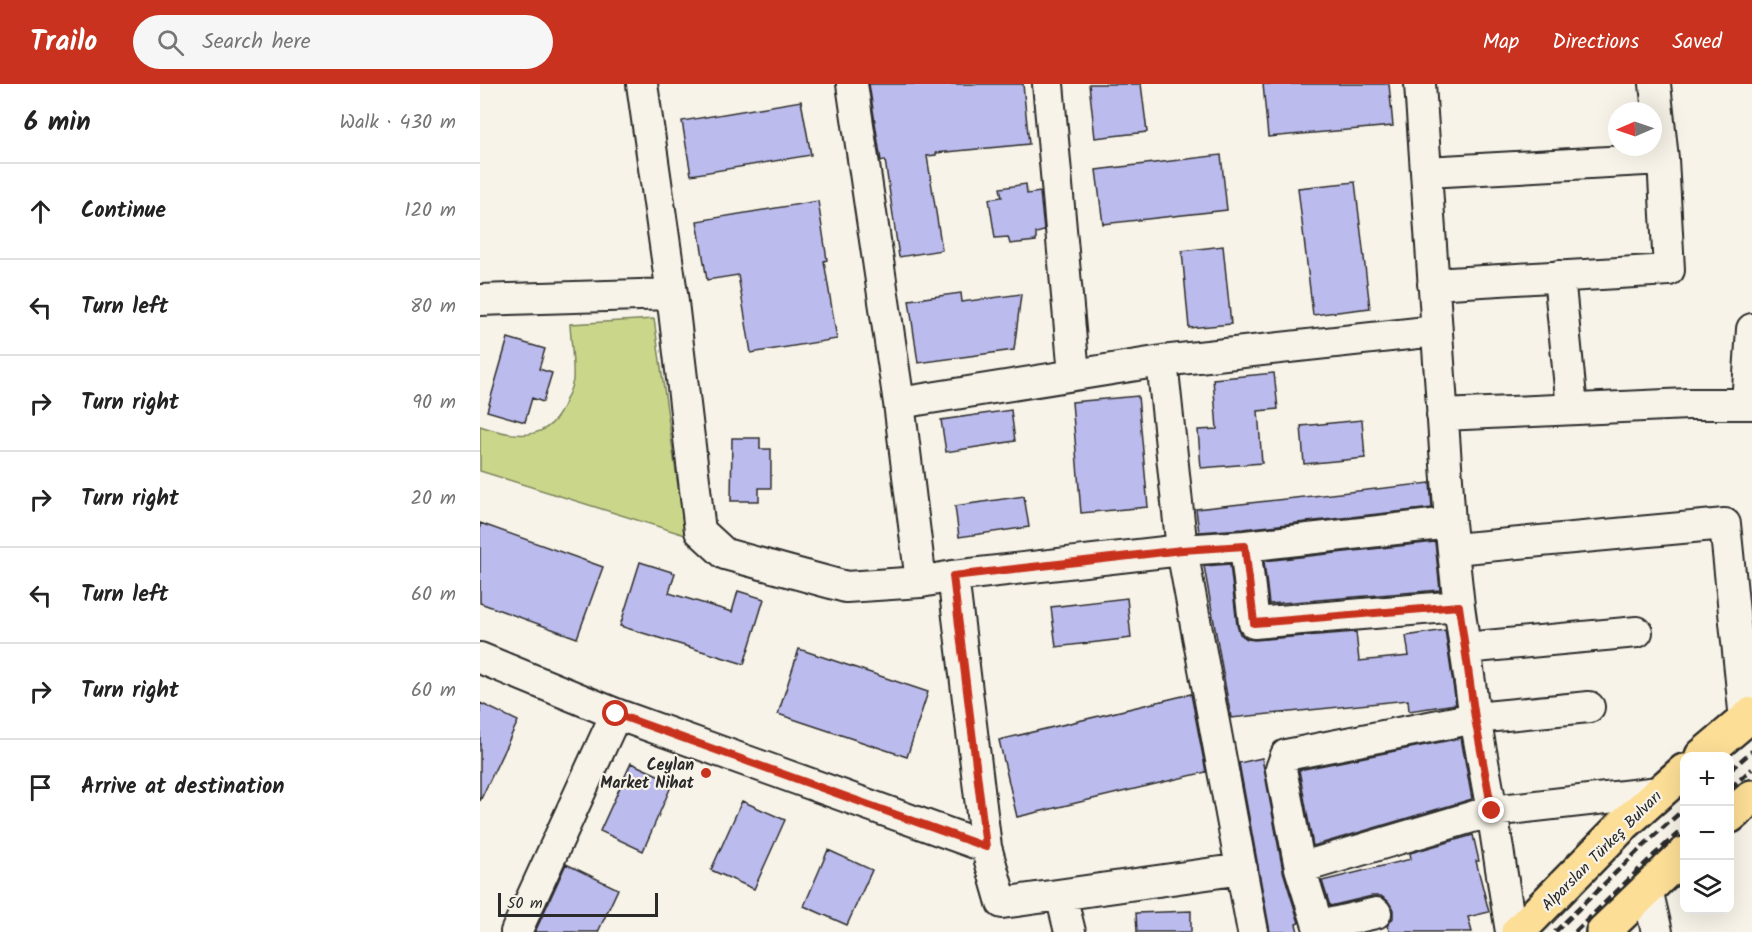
<!DOCTYPE html>
<html lang="en">
<head>
<meta charset="utf-8">
<style>
	:root { --surface:#fff; --page:#f6f6f6; --text:#222; --muted:#767676; --line:#e0e0e0; --accent:#c8321e }
	body { margin:0; font-family:Kalam,sans-serif; background:var(--page); color:var(--text) }
	.controls { position:absolute; right:18px; bottom:18px; display:grid; overflow:hidden; border-radius:12px; box-shadow:0 6px 24px #0002 }
	.controls button { width:54px; height:54px; display:grid; place-items:center; padding:0; border:0; border-bottom:2px solid var(--line); background:var(--surface); color:var(--text); font:30px sans-serif }
	.compass { position:absolute; left:1128px; top:18px; width:54px; height:54px; border-radius:50%; background:var(--surface); box-shadow:0 6px 24px #0002; rotate:268deg }
	.scale { position:absolute; left:18px; bottom:15px; width:160px; box-sizing:border-box; padding-left:6px; border:3px solid #2b2b2b; border-top:0; font-size:16px; line-height:21px; white-space:nowrap; color:#2b2b2b; -webkit-text-stroke:4px #f7f3e8; paint-order:stroke }
	.stop { position:absolute; width:18px; height:18px; margin:-14px; border:4px solid #c8321e; border-radius:50%; background:#fff }
	.stop.end { background:#c8321e; border-color:#fff; box-shadow:0 2px 6px #0008 }
	.list { margin:0; padding:0; list-style:none }
	h2 { display:flex; justify-content:space-between; align-items:center; height:78px; margin:0; padding:0 24px; font-size:26px }
	h2 small { font-size:20px; font-weight:400; color:var(--muted) }
	.list li { display:grid; grid-template-columns:39px 1fr auto; gap:18px; align-items:center; box-sizing:border-box; height:96px; padding:0 24px; border-top:2px solid var(--line) }
	.list b { display:block; font-size:22px; white-space:nowrap }
	.list em { font-size:20px; font-style:normal; color:var(--muted) }
	.icon { flex:none; width:33px; height:33px; fill:none; stroke:currentColor; stroke-width:2; stroke-linecap:round; stroke-linejoin:round }
	.map { position:relative; flex:none; width:1272px; height:848px; overflow:hidden }
	header { display:flex; align-items:center; gap:36px; box-sizing:border-box; height:84px; padding:0 30px; background:var(--accent); color:#fff }
	header strong { font-size:28px }
	nav { display:flex; gap:33px; margin-inline-start:auto; font-size:21px }
	.search { width:420px; height:54px; background:var(--page); display:flex; align-items:center; gap:15px; box-sizing:border-box; padding:0 21px; border-radius:33px; color:var(--muted); font-size:22px }
	main { display:flex }
	aside { flex:1; background:var(--surface) }
	.map>svg:first-child { display:block }
	.green { fill:#cad78b; stroke:#7a815b; stroke-width:1.5 }
	.building { fill:#bbbbed; stroke:#2b2b2b; stroke-width:1.5 }
	.lines { fill:none; stroke-linecap:round; stroke-linejoin:round }
	.minor-casing { stroke:#2b2b2b; stroke-width:34 }
	.major-casing { stroke:#2b2b2b; stroke-width:38 }
	.minor { stroke:#f7f3e8; stroke-width:30 }
	.major { stroke:#fcde96; stroke-width:33 }
	.rail { stroke:#2b2b2b; stroke-width:4.5; stroke-dasharray:9 4.5; stroke-linecap:butt }
	.route { stroke:#c8321e; stroke-width:8 }
	.poi-dot { fill:#c8321e; stroke:#f7f3e8; stroke-width:2 }
	.labels { text-anchor:middle; stroke-width:4.5; stroke-linejoin:round; paint-order:stroke }
	.poi-label { font-size:16px; font-weight:bold; fill:#2b2b2b; stroke:#f7f3e8; text-anchor:end }
	.street-label { font-size:16px; fill:#2b2b2b; stroke:#f7f3e8 }
</style>
</head>
<body>
<header>
<strong>Trailo</strong>
<div class="search"><svg class="icon" aria-label="search" viewBox="0 0 24 24"><circle cx="10" cy="10" r="6"/><path d="M15 15l6 6"/></svg>Search here</div>
<nav><a>Map</a><a>Directions</a><a>Saved</a></nav>
</header>
<main>
<aside>
<h2>6 min<small>Walk · 430 m</small></h2>
<ul class="list">
<li><svg class="icon" aria-label="ahead" viewBox="0 0 24 24"><path d="M12 20V5M6 11l6-6 6 6"/></svg><div><b>Continue</b></div><em>120 m</em></li>
<li><svg class="icon" aria-label="left" viewBox="0 0 24 24"><path d="M17 20v-9H6M10 6l-5 5 5 5"/></svg><div><b>Turn left</b></div><em>80 m</em></li>
<li><svg class="icon" aria-label="right" viewBox="0 0 24 24"><path d="M7 20v-9h11M14 6l5 5-5 5"/></svg><div><b>Turn right</b></div><em>90 m</em></li>
<li><svg class="icon" aria-label="right" viewBox="0 0 24 24"><path d="M7 20v-9h11M14 6l5 5-5 5"/></svg><div><b>Turn right</b></div><em>20 m</em></li>
<li><svg class="icon" aria-label="left" viewBox="0 0 24 24"><path d="M17 20v-9H6M10 6l-5 5 5 5"/></svg><div><b>Turn left</b></div><em>60 m</em></li>
<li><svg class="icon" aria-label="right" viewBox="0 0 24 24"><path d="M7 20v-9h11M14 6l5 5-5 5"/></svg><div><b>Turn right</b></div><em>60 m</em></li>
<li><svg class="icon" aria-label="arrive" viewBox="0 0 24 24"><path d="M6 21V4h12l-3 4 3 4H6"/></svg><div><b>Arrive at destination</b></div></li>
</ul>
</aside>
<div class="map">
<svg width="1272" height="848" viewBox="0 0 1272 848">
	<rect width="100%" height="100%" fill="#f7f3e8"/>
	<filter id="ink" filterUnits="userSpaceOnUse"><feTurbulence type="fractalNoise" baseFrequency=".0167" numOctaves="2"/><feDisplacementMap in="SourceGraphic" scale="12" xChannelSelector="R" yChannelSelector="G"/><feConvolveMatrix kernelMatrix="1 2 1 2 8 2 1 2 1" color-interpolation-filters="sRGB"/></filter>
	<g filter="url(#ink)">
		<!-- green -->
		<path class="green" d="M174,235L205,451L0,387V342C35,354 70,359 85,318C88,311 92,303 93,296C94,278 91,258 90,240Z"/>
		<!-- building -->
		<path class="building" d="M389,0H543L549,60L456,69V71L447,72L462,166L419,173L405,76L401,77Z
			M609,0H661L667,48L615,54Z
			M783,0H909L913,42L788,53Z
			M321,17L331,71L211,91L202,37Z
			M741,71L747,126L623,140L616,86Z
			M875,98L890,224L833,231L818,104Z
			M546,100L547,110L560,108L564,147L556,149V157L530,160L528,153L515,154L509,115L522,113L520,104Z
			M338,117L347,176L344,177L357,255L271,269L258,191L227,196L217,137Z
			M743,162L751,240L709,244L702,167Z
			M481,209L482,218L541,210L534,266L438,279L429,216Z
			M28,254L65,265L59,285L72,289L63,318L52,314L45,338L7,327Z
			M794,289L798,325L778,327L782,379L721,384L718,346L737,345L733,295Z
			M658,312L668,423L601,429L592,318Z
			M531,326L535,357L466,368L461,336Z
			M882,336L885,374L824,380L821,342Z
			M252,354H280V365H291V404H279V417H251Z
			M950,399L952,424L763,445L719,448L716,425Z
			M544,412L549,443L479,453L475,422Z
			M0,439L123,483L97,554L0,519Z
			M955,458L960,506L789,520L784,477Z
			M160,478L195,489L189,509L252,528L258,507L284,515L264,580L140,542Z
			M750,480L757,541L760,550L767,555L775,556L876,548L879,577L929,572L926,552L965,546L976,620L929,627L928,616L751,634L724,482Z
			M647,514L651,554L576,563L571,523Z
			M319,565L448,608L427,673L298,630Z
			M711,610L726,688L537,733L519,656Z
			M0,619L38,637L0,717Z
			M981,654L992,715L833,762L819,686Z
			M782,674L803,787L819,839L816,840L818,848H790L759,679Z
			M151,679L193,698L163,767L120,747Z
			M262,717L305,736L274,805L231,786Z
			M993,751L999,777H996L1009,828L988,833L992,848H910L907,842L913,834V825L908,817L901,812H892L850,822L842,797L931,775L930,769Z
			M348,766L392,786L367,841L324,822Z
			M86,780L138,805L118,848H55Z
			M711,827V848H657L656,829Z"/>
		<g class="lines">
			<!-- minor casing -->
			<g class="minor-casing">
				<path id="minor" d="M162,0L192,210L220,447L245,470L366,503L441,498
					M372,0L419,319L441,498L473,492L506,763L522,819L762,785
					M568,0L594,290
					M940,0L970,439L979,522L995,634L1012,727L1031,848
					M946,88L1183,75
					M1079,192L1092,324
					M953,200L1189,186L1183,75L1175,0
					M0,216L192,210
					M419,319L682,277L956,247
					M1267,320L1272,245
					M962,331L1208,320H1272
					M765,462L774,539L979,522
					M974,465L1245,440L1265,636
					M473,492L702,466L682,277
					M985,564L1157,548
					M0,574L136,630L506,763
					M820,784L1012,727L1179,708
					M1167,805L1177,848
					M581,811L590,848
					M839,842L896,829
					M36,848L136,630
					M773,848L702,466L765,462L970,439
					M840,848L820,784L801,685L806,671L995,634L1109,623"/>
			</g>
			<!-- major casing -->
			<g class="major-casing">
				<path id="major" d="M1222,672L1272,630
					M1250,732L1272,713
					M1038,848L1144,740L1204,687
					M1123,848L1204,770"/>
			</g>
			<!-- minor -->
			<use href="#minor" class="minor"/>
			<!-- major -->
			<use href="#major" class="major"/>
			<!-- rail -->
			<path class="rail" d="M1250,686L1272,667
				M1250,704L1272,685
				M1075,848L1164,761L1204,725
				M1095,848L1173,772L1204,744"/>
		</g>
	</g>
	<g class="lines" filter="url(#ink)">
		<!-- route -->
		<path class="route" d="M136,630L506,763L473,492L702,466L765,462L774,539L979,522L995,634L1012,727"/>
	</g>
	<!-- markers -->
	<circle class="poi-dot" cx="226" cy="689" r="6"/>
	<g class="labels">
		<!-- poi labels -->
		<g class="poi-label">
			<text x="214" y="686">Ceylan<tspan x="214" dy="18">Market Nihat</tspan></text>
		</g>
		<!-- street labels -->
		<g class="street-label">
			<text transform="translate(1121 766) rotate(-45)" y="6">Alparslan Türkeş Bulvarı</text>
		</g>
	</g>
</svg>
<div class="controls">
<button>+</button>
<button>−</button>
<button><svg class="icon" aria-label="layers" viewBox="0 0 24 24"><path d="M12 4l9 5-9 5-9-5zM3 14l9 5 9-5"/></svg></button>
</div>
<svg class="compass" viewBox="-18 -18 36 36"><path d="M0-13l5 13h-10z" fill="#e53935"/><path d="M0 13l5-13h-10z" fill="#767676"/></svg>
<div class="scale">50 m</div>
<div class="stop" style="left:136px;top:630px"></div>
<div class="stop end" style="left:1012px;top:727px"></div>
</div>
</main>
</body>
</html>
